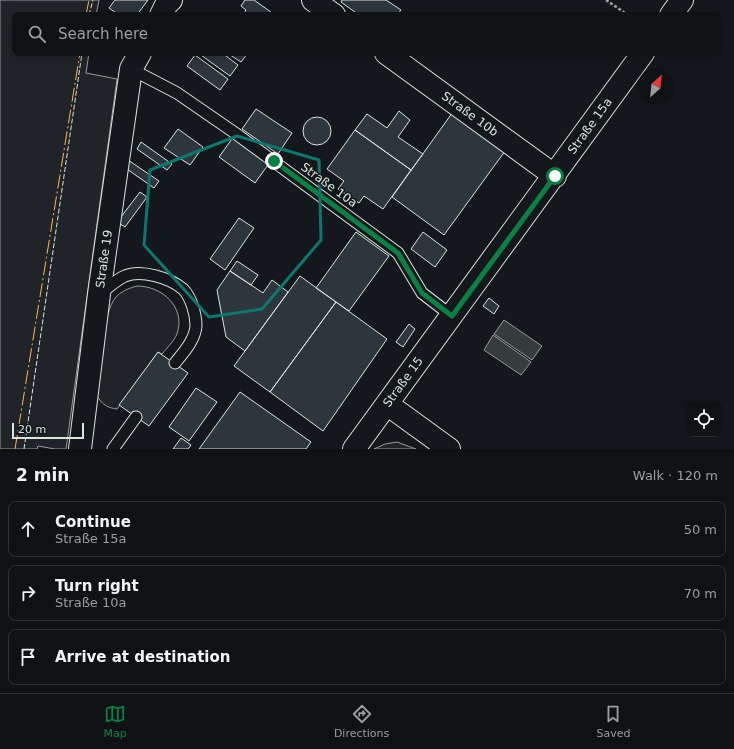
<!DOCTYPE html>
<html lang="en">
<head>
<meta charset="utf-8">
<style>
	:root { --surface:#0f1215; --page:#181b1e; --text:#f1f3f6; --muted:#9b9ea0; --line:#2f3234; --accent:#0b8043 }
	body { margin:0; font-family:"DejaVu Sans",sans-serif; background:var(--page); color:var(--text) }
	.controls { position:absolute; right:12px; bottom:12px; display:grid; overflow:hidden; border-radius:8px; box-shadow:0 2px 10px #0003 }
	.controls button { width:36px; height:36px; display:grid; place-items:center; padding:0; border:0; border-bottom:1px solid var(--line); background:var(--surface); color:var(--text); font:20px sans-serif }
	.compass { position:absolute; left:638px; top:68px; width:36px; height:36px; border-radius:50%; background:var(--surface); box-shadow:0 2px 10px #0003; rotate:27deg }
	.scale { position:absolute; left:12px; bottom:10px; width:72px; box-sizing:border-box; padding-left:4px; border:2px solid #d8e6dc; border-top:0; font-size:11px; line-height:14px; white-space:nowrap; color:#d8e6dc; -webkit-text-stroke:3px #14181c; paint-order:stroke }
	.stop { position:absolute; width:12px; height:12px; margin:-9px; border:3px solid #0b8043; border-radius:50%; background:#fff }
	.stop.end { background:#0b8043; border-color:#fff; box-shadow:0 1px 4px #0008 }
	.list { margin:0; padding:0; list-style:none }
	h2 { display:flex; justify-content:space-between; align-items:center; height:52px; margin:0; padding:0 16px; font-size:17px }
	h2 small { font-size:13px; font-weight:400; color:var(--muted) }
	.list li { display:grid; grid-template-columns:26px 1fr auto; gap:12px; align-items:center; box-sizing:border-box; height:56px; margin:0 8px 8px; padding:0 8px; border:1px solid var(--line); border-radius:8px }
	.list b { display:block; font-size:15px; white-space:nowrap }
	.list p { margin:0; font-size:13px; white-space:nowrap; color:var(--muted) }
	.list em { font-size:13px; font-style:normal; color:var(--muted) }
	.icon { flex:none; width:22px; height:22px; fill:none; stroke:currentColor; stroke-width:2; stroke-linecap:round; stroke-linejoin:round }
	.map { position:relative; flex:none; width:734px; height:449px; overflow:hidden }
	.search { position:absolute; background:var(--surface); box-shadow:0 2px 10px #0003; left:12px; right:12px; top:12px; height:44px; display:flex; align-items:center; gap:10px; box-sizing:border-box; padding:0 14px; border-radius:8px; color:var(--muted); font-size:15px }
	.sheet { height:244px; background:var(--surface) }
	nav { display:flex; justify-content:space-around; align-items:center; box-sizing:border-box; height:56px; border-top:1px solid var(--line); background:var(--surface); font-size:11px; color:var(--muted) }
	nav a { display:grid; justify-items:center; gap:2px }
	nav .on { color:var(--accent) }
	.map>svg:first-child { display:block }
	.green { fill:#202428; stroke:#939e99 }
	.water { fill:#363b3e; stroke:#939e99 }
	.building { fill:#2c363c; stroke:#d8e6dc }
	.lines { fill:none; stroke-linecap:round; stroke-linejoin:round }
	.lane-casing { stroke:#d8e6dc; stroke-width:13 }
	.street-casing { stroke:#d8e6dc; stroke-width:24 }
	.path { stroke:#9da8a2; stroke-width:2.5; stroke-dasharray:3 2; stroke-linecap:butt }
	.lane { stroke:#14181c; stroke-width:11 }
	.street { stroke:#14181c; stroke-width:22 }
	.fence { stroke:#d8e6dc; stroke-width:1; stroke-dasharray:5 2; stroke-linecap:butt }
	.power { stroke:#ffb74d; stroke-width:1; stroke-dasharray:14 3 2 3; stroke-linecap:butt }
	.route { stroke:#0b8043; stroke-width:5 }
	.marked { fill:none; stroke:#0f766e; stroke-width:3; stroke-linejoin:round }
	.labels { text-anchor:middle; stroke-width:3; stroke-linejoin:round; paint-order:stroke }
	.street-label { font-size:12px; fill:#d8e6dc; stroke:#14181c }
</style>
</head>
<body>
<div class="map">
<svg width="734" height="449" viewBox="0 0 734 449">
	<rect width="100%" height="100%" fill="#14181c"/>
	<!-- green -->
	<path class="green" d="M0,0H99L96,15H15V53H89L86,73L117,79L66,449H55L38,446L37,449H0Z
		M137,286C162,286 186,307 177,334C174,341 167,348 162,354L158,352L117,409C107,408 102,404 97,396C99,374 102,312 116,297C122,291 129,288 137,286Z
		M397,442L416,449H374L385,444Z"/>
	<!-- water -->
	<path class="water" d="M504,320L542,346L532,360L494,334Z
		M493,335L531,362L521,375L484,350Z"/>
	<!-- building -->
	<path class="building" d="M115,0H148L137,15H119L109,8Z
		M245,0H254L275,15H243L246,10L241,6Z
		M342,0H386L401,10L397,15H359L341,2Z
		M198,53H222L238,65L230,76Z
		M227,53H248L241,62Z
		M195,55L228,79L220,90L187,66Z
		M256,109L292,133L278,154L242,129Z
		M455,109L508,147L444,235L392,197Z
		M399,111L410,120L398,137L423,154L411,170L355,130L367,114L387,128Z
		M303 131a14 14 0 1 1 28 0a14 14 0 1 1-28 0Z
		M178,129L203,147L190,165L164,148Z
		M355,130L411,170L383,209L364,196L359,203L338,189L344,181L327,169Z
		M234,136L270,162L255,183L219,157Z
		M141,142L172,164L167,170L137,149Z
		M128,160L159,181L154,188L124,167Z
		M140,192L147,197L125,227L117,222Z
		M239,218L254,228L225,270L210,259Z
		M356,232L389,256L349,311L316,288Z
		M423,232L447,250L435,267L411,249Z
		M237,261L258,275L251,285L230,271Z
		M230,271L263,293L272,280L288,292L245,351L226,337L217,290Z
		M300,276L336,302L270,392L234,366Z
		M489,298L499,306L494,314L483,306Z
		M336,302L387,339L323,431L270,392Z
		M409,324L415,329L403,347L396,342Z
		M158,352L188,373L149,426L119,405Z
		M196,388L217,402L189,441L169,427Z
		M240,392L311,442L306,449H199Z
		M181,438L191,445L188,449H173Z"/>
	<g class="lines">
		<!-- lane casing -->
		<g class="lane-casing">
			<path id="lane" d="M131,69L177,93L235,133L398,253L422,293L452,316
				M99,294C107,289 117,279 125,276C141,269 170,278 183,289C191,297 196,314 196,326C195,340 183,353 175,363
				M113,449L136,417"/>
		</g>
		<!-- street casing -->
		<g class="street-casing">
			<path id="street" d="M313,0L334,15
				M161,15L166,5L171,0
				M671,15L682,0
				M386,53L555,176
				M387,404L449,449
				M80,449L99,294L131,69L140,53
				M354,449L643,53"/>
		</g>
		<!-- path -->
		<path class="path" d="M606,0L628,15"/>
		<!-- lane -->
		<use href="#lane" class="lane"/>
		<!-- street -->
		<use href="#street" class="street"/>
		<!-- fence -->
		<path class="fence" d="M89,15L93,0
			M24,449L82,53"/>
		<!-- power -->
		<path class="power" d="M86,15L89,0
			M15,449L80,53"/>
	</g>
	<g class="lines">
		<!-- route -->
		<path class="route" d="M274,161L398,253L422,293L452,316L555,176"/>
	</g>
	<!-- marked area -->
	<path class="marked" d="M237,136L319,160L321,240L262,309L209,317L144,245L150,170Z"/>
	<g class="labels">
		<!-- street labels -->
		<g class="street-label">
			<text transform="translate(470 114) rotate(36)" y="4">Straße 10b</text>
			<text transform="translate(590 126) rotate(-54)" y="4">Straße 15a</text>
			<text transform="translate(329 185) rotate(36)" y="4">Straße 10a</text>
			<text transform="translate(104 259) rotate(-82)" y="4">Straße 19</text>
			<text transform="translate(403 382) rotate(-54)" y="4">Straße 15</text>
		</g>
	</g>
</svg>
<div class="controls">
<button><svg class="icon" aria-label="locate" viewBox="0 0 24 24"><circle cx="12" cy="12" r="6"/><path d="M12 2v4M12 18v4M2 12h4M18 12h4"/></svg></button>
</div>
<svg class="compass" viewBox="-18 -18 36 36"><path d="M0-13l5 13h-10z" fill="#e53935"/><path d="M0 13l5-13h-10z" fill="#9b9ea0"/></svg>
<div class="scale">20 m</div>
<div class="stop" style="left:555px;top:176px"></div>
<div class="stop end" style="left:274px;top:161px"></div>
<div class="search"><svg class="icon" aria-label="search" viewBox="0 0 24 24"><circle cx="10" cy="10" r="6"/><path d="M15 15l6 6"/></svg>Search here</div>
</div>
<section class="sheet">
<h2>2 min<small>Walk · 120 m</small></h2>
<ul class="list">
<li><svg class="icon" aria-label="ahead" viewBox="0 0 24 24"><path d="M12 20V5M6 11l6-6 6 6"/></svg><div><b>Continue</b><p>Straße 15a</p></div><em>50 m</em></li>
<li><svg class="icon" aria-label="right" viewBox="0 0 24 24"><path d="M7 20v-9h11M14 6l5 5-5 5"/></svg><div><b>Turn right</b><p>Straße 10a</p></div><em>70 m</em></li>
<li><svg class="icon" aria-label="arrive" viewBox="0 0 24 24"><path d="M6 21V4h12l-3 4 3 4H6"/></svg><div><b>Arrive at destination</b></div></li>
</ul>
</section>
<nav>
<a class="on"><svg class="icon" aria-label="map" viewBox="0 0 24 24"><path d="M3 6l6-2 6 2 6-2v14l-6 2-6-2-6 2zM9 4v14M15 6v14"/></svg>Map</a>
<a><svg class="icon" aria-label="directions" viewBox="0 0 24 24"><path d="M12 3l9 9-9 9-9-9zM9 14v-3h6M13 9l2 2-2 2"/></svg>Directions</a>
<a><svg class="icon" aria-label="saved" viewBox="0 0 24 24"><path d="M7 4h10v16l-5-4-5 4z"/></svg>Saved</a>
</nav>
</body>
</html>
